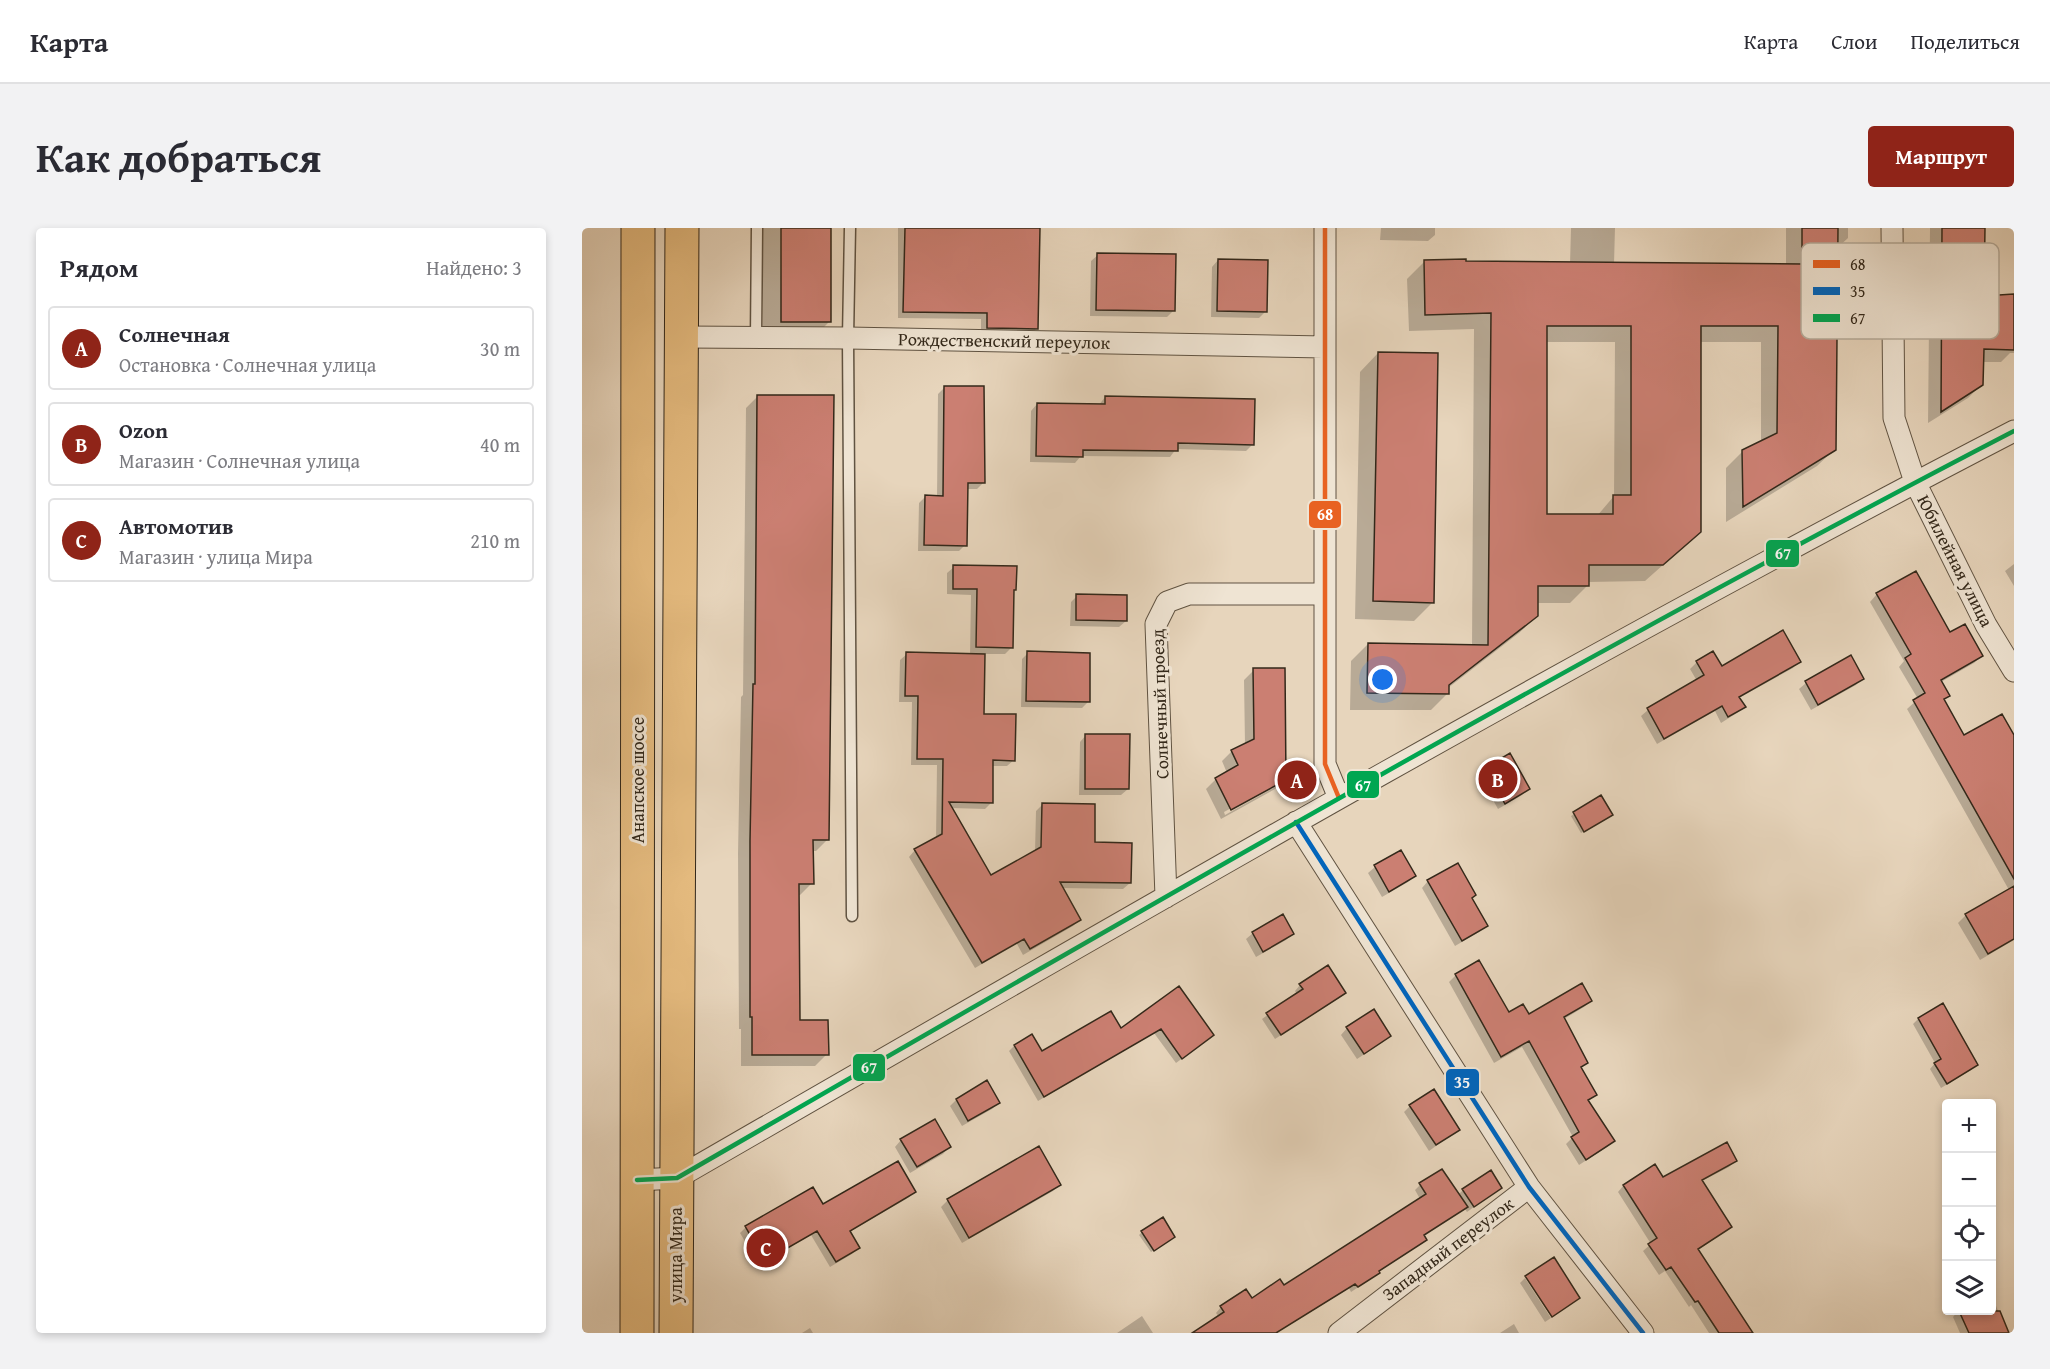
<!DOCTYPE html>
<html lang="ru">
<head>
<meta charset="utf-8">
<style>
	:root { --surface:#fff; --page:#f2f2f3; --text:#2b2b33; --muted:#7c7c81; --line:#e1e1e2; --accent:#8f2418 }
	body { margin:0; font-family:"Gentium Book Plus",serif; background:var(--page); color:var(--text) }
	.controls { position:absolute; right:18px; bottom:18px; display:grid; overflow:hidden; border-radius:6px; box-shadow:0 3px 9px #0003 }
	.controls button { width:54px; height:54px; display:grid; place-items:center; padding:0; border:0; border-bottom:2px solid var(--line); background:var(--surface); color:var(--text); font:30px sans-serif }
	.you { position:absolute; left:801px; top:452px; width:21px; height:21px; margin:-15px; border:4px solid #fff; border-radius:50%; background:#1a73e8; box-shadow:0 0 0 9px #1a73e833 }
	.badge { display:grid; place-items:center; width:39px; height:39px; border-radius:50%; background:var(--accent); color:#fff; font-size:20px; font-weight:700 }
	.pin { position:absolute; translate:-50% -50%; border:3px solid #fff; box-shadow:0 2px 6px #0006 }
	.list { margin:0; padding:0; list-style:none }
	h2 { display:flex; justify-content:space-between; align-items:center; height:78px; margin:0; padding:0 24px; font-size:26px }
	h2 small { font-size:20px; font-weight:400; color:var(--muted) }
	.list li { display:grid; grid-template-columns:39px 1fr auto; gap:18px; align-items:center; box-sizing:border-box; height:84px; margin:0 12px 12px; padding:0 12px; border:2px solid var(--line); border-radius:6px }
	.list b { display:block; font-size:22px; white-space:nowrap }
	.list p { margin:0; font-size:20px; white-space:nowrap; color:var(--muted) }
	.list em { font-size:20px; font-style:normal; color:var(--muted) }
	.icon { flex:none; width:33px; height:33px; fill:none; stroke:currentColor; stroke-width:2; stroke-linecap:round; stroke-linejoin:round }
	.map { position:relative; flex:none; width:1432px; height:1105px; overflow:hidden; border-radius:6px }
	header { display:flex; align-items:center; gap:36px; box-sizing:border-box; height:84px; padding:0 30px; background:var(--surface); border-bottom:2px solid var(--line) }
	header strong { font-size:28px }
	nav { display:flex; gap:33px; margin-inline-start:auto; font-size:21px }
	.intro { display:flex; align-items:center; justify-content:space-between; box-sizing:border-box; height:144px; padding:0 36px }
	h1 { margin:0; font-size:42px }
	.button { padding:15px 27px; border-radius:6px; background:var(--accent); color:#fff; font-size:21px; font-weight:700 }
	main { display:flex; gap:36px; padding:0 36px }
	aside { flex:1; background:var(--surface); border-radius:6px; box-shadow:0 3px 9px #0003 }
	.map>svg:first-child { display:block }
	.shadow { fill:#0003; fill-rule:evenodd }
	.building { fill:#cb7f72; stroke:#33281a; stroke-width:1.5; fill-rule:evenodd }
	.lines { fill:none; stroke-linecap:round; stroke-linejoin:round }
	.service-casing { stroke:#605342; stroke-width:13 }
	.minor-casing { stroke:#605342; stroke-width:23 }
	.primary-casing { stroke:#33281a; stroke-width:35 }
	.service { stroke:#efe4d3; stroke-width:10 }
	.minor { stroke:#efe4d3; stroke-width:21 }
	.primary { stroke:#e4ba7e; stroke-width:33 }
	.bus-1-casing { stroke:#efe4d3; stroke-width:9 }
	.bus-2-casing { stroke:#efe4d3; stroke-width:9 }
	.bus-3-casing { stroke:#efe4d3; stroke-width:9 }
	.bus-1 { stroke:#e86222; stroke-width:4.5 }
	.bus-2 { stroke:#0065bd; stroke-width:4.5 }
	.bus-3 { stroke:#00a651; stroke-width:4.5 }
	.labels { text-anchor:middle; stroke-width:6; stroke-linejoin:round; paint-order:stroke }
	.street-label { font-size:18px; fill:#33281a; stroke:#efe4d3 }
	.key { fill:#efe4d3; stroke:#b7ac9c; stroke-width:1.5 }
	.key-label { font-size:16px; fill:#33281a }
	.line-badge { stroke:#efe4d3; stroke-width:2 }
	.badge-label { font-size:16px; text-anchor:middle; font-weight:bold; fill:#fff }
</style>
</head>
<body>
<header>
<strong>Карта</strong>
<nav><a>Карта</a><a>Слои</a><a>Поделиться</a></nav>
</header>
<div class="intro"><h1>Как добраться</h1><a class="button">Маршрут</a></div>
<main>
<aside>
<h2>Рядом<small>Найдено: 3</small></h2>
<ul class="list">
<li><span class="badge">A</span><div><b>Солнечная</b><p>Остановка · Солнечная улица</p></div><em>30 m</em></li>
<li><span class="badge">B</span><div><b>Ozon</b><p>Магазин · Солнечная улица</p></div><em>40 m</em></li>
<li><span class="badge">C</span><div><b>Автомотив</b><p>Магазин · улица Мира</p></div><em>210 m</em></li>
</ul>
</aside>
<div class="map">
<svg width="1432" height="1105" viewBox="0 0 1432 1105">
	<rect width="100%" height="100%" fill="#e7d5bc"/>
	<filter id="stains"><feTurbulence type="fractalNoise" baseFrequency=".00333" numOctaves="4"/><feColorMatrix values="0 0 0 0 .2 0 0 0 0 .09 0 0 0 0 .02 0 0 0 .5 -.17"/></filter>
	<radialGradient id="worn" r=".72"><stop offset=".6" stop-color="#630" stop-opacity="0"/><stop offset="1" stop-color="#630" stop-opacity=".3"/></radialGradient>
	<!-- shadow -->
	<path class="shadow" d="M181,0H247V94L229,112H181Z
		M316,0H457L455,100L448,107L399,106V91L316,90Z
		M799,0H853V7L846,13L798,12Z
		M989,0H1033L1032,36L1204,37V0H1266V10L1254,21L1253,221L1235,238L1144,294V240L1161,223L1179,214V114H1118V304L1063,353L1006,354V357L988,375H955V388L937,405L866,460V465L849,482H768L769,433L786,416L890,418L892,101L827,103L825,51L842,34L988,36ZM964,114H1033L1032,268L1015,288L964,287Z
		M1348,0H1402L1400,70L1432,67V125H1428L1419,134H1400V156L1386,170L1346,195Z
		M516,27L591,83L585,89L508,88L509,33Z
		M636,32L683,84L677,90L629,89L630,39Z
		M796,125L851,374L832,393L773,391L778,144Z
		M363,159L401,255L395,261H384L383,317L377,323H336L337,275L343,269H355L356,166Z
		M176,168L246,611L234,623H230V655L218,667H215L216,794L245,826L233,838H159V801H157L156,626L159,469L161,467L164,180Z
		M523,169L671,216L664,223L594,221L588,229L499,228L493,235L448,234L449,183L455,176L517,177Z
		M1432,336V358L1423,343Z
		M372,339L433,361L431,363L430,419L423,426H401L400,487L432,532L425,538H410L409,575L403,581L369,580L408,649L453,624L454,583L461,576L511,616L548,655L541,661L479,660L497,692L491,698L441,727L435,716L393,740L327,629L333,622L354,611L355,537H329L330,474H317L318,432L325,426L388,427L389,367L365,366V345Z
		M1295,366L1368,406L1400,428L1392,435L1359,454L1366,467L1361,473L1382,509L1419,488L1432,510V519L1428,522L1432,529V712L1398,732L1376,695L1384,687L1427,662L1325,481L1336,471L1317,439L1322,433L1288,374Z
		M495,368L544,393L537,399L488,398L489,374Z
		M446,425L506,474L500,480L439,479L440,431Z
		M1131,425L1139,440L1217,433L1211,440L1157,470L1162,479L1155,485L1139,495L1133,483L1075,516L1059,488L1066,482L1115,453L1108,441L1115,434Z
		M1268,429L1280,450L1274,457L1229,482L1217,461L1224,455Z
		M672,442L703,551L693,561L639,591L624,561L634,551L645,545L640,533L649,524L663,517L662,452ZM695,555V558L643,587L642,584Z
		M504,507L546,561L539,567H497L498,514Z
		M903,541L946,561L940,567L916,581L897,547Z
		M1019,570L1026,590L999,605L989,588Z
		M818,624L832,648L826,654L800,669L786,645L793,639Z
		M846,653L888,670L904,698L897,704L873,718L840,660Z
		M671,705L710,706L704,712L674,729L664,711Z
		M896,734L927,786L946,788L1009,773L1002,779L982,791L1004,835L998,841L1013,867L1006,874L1031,913L1025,919L997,937L984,916L991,909L940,819L912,835L867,754L874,747Z
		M718,757L762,765L757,770L693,811L680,791L715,766L713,763Z
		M597,760L625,812L594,835L572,805L456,873L427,823L432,818L459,825L538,802Z
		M1360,777L1394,837L1389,842L1359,860L1348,841L1353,835L1331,796L1336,791Z
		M765,800L807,807L801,814L775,831L759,807Z
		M374,872L417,875L410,881L380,898L368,878Z
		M828,878L876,902L847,923L822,884Z
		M319,912L367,919L361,926L328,945L313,919Z
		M456,920L477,957L471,963L380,1015L359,979L366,972Z
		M1153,933L1147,939L1120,953L1149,999L1115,1023L1169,1105H1127L1109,1077L1107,1079L1083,1043L1077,1047L1061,1023L1069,1016L1036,964L1041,958L1073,939L1081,951Z
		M838,957L876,967L881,962L918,960L885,984L883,981L841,1009L843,1012L837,1017L796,1044L790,1050L769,1064L767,1060L694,1105H613L637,1089L634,1085L639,1079L669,1072L701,1059L838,971L833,962Z
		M231,961L241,978L332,964L326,970L267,1004L276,1020L270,1026L248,1039L229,1007L177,1037L158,1005L164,999Z
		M560,1004L589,1011L569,1024L557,1007Z
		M943,1050L969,1090L963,1094L938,1055Z
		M1410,1068L1423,1100L1419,1105H1378L1371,1089L1377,1082H1410Z
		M560,1088L571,1105H535Z
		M932,1096L937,1105H918Z
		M228,1100L231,1105H220Z"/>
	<!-- building -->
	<path class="building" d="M199,0H249V94H199Z
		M323,0H458L456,101L405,100V85L321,84Z
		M1220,0H1256L1254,222L1161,279L1160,222L1195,205L1196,98H1119V304L1081,337H1007V358H956V388L867,457V466L785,465L786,415L906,417L909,85L843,87L842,32L884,31V33L1220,36ZM965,98H1049V267H1031V286H965Z
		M1360,0H1403L1402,68L1432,66V122L1402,121L1401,157L1359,184Z
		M515,25L594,26L593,83L514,82Z
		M636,31L686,32L685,84L635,83Z
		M796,124L856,125L852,375L791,373Z
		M362,158H402L403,255H386L385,318L342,317L343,267L361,268Z
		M175,167H252L247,612H231L232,656H217L218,792H246L247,827H170V789H168V613L171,456H173Z
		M523,168L673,171L672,217L596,215V223L501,222V229L454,228L455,175L523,176Z
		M371,337L435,338L434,362H432L431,420L394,419L395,361H371Z
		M1334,343L1368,404L1383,396L1401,428L1359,452L1368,468L1362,471L1382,507L1420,486L1432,507V651L1331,472L1343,465L1323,430L1329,426L1294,365Z
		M494,366L545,367V393L494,392Z
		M1201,402L1219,434L1157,469L1164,479L1146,489L1140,478L1082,511L1065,480L1122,447L1114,433L1131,423L1140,438Z
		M445,423L508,425V474L444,473Z
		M324,424L403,426L402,486H434L433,533L411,532V575L367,574L409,647L459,619L460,575L513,576V614L550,615L549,655L478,654L499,692L448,721L442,711L400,735L332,621L360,606L361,531H335L336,468H323Z
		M1269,427L1282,451L1236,477L1223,453Z
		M671,440H703L704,552L649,582L633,550L656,537L649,522L672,511Z
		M503,506H548L547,561H503Z
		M928,525L948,561L923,576L903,540Z
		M1019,567L1031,587L1002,604L991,584Z
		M819,622L834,648L807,664L792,637Z
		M876,635L894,667L890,670L906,698L880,713L845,652Z
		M1432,658V711L1406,726L1383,686Z
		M701,686L712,706L681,724L670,704Z
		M897,732L927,784L941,776L947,786L1000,755L1010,773L982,789L1006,835L999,839L1015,867L1006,872L1033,913L1004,932L989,909L997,904L947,813L919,829L873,746Z
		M746,737L764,765L699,807L684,785L721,761L717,756Z
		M597,758L632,807L600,831L579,801L462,869L432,817L450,806L460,823L529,783L539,800Z
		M1361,775L1396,837L1365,856L1352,835L1359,831L1336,790Z
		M792,781L809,808L782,826L764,799Z
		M405,852L418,875L386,893L374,871Z
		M852,861L878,902L854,917L827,877Z
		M353,891L369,919L335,939L318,911Z
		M1145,914L1155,933L1120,952L1150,999L1116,1021L1171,1105H1137L1116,1073L1113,1074L1089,1039L1084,1042L1066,1016L1075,1010L1041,957L1073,936L1081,949Z
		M457,918L479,957L387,1010L365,971Z
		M316,933L334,964L268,1003L278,1020L254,1034L235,1003L183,1033L163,998L231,959L241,976Z
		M860,941L886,979L842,1007L845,1012L797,1043L798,1045L776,1059L773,1056L694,1105H610L642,1084L638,1078L664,1061L670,1070L698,1051L702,1057L844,966L837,955Z
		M909,942L920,960L892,979L880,961Z
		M581,989L593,1009L572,1023L559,1003Z
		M972,1029L998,1070L970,1089L943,1048Z
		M1377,1083H1418L1427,1105H1387Z"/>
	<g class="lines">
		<!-- service casing -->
		<g class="service-casing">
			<path id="service" d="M268,0L266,110L270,688
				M174,110L175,0"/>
		</g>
		<!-- minor casing -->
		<g class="minor-casing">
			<path id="minor" d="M743,0V536L757,570
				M1310,0L1312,190L1333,254L1404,397L1432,443
				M100,109L266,110L743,119
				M714,594L947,959L1061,1105
				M584,669L574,396L585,374L607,366H743
				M55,952L95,950C537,695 979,438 1432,203
				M757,1105L947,959"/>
		</g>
		<!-- primary casing -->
		<g class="primary-casing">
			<path id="primary" d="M55,1105L56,0
				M94,1105L100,0"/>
		</g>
		<!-- service -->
		<use href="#service" class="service"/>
		<!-- minor -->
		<use href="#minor" class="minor"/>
		<!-- primary -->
		<use href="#primary" class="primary"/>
		<!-- bus-1 casing -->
		<g class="bus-1-casing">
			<path id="bus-1" d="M743,0V536L757,570"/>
		</g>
		<!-- bus-2 casing -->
		<g class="bus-2-casing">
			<path id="bus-2" d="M714,594L947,959L1061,1105"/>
		</g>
		<!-- bus-3 casing -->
		<g class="bus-3-casing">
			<path id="bus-3" d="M55,952L95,950C537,695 979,438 1432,203"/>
		</g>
		<!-- bus-1 -->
		<use href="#bus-1" class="bus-1"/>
		<!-- bus-2 -->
		<use href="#bus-2" class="bus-2"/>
		<!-- bus-3 -->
		<use href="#bus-3" class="bus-3"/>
	</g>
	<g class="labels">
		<!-- street labels -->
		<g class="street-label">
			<text transform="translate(422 113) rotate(1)" y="6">Рождественский переулок</text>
			<text transform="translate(1373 333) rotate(63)" y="6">Юбилейная улица</text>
			<text transform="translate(578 476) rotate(-92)" y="6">Солнечный проезд</text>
			<text transform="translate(56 552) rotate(-90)" y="6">Анапское шоссе</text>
			<text transform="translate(866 1021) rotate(-37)" y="6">Западный переулок</text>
			<text transform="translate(94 1027) rotate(-90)" y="6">улица Мира</text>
		</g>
	</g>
	<!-- legend -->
	<rect x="1219" y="15" width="198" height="96" rx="9" class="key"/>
	<rect x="1231" y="32" width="27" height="8" fill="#e86222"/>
	<rect x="1231" y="59" width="27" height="8" fill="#0065bd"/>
	<rect x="1231" y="86" width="27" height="8" fill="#00a651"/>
	<g class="key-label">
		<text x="1268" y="42">68</text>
		<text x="1268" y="69">35</text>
		<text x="1268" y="96">67</text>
	</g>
	<g class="line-badge">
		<rect x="726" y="272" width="34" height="29" rx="6" fill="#e86222"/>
		<rect x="1183" y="311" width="35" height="29" rx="6" fill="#00a651"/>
		<rect x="764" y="542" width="34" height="29" rx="6" fill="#00a651"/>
		<rect x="270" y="825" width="34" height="29" rx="6" fill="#00a651"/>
		<rect x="863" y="840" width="35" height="29" rx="6" fill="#0065bd"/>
	</g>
	<g class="badge-label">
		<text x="743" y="292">68</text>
		<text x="1201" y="331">67</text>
		<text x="781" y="563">67</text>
		<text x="287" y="845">67</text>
		<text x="880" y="860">35</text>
	</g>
	<rect width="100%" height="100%" filter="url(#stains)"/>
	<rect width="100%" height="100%" fill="url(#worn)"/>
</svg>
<div class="controls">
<button>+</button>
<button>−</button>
<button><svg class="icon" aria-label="locate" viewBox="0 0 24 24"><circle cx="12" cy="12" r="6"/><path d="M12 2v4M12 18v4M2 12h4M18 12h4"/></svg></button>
<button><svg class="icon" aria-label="layers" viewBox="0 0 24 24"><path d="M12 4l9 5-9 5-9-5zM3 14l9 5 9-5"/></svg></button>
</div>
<div class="you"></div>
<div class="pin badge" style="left:715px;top:552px">A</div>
<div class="pin badge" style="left:916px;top:551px">B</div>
<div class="pin badge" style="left:184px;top:1020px">C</div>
</div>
</main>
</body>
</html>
